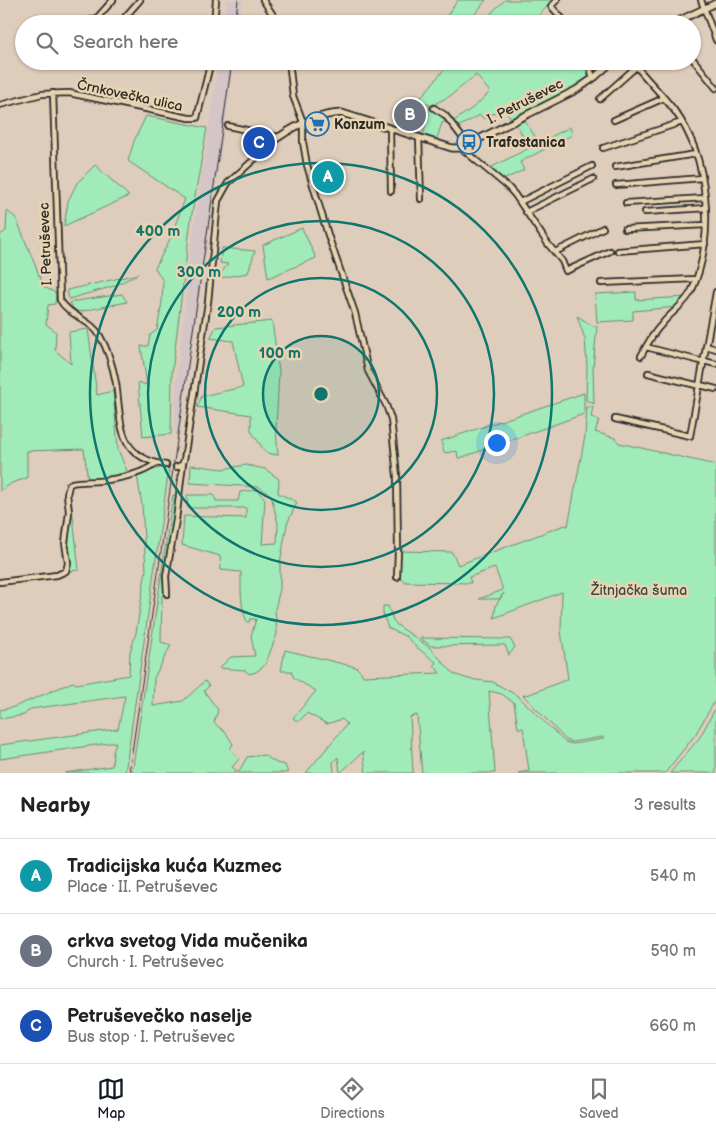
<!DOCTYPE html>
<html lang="en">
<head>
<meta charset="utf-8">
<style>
	:root { --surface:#fff; --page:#f6f6f6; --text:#222; --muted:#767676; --line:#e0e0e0; --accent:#111827 }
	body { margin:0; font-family:"Balsamiq Sans",sans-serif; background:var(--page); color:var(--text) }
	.you { position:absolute; left:496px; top:442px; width:18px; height:18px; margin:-12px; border:4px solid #fff; border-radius:50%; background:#1a73e8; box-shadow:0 0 0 8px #1a73e833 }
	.badge { display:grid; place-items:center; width:32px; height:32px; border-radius:50%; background:var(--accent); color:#fff; font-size:16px; font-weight:700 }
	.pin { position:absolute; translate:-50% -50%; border:2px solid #fff; box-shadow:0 1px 5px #0006 }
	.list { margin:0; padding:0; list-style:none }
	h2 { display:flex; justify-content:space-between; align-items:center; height:65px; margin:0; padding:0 20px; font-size:21px }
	h2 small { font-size:16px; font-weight:400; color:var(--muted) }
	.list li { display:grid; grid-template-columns:32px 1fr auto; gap:15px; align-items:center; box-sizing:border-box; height:75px; padding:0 20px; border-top:1px solid var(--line) }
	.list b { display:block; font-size:19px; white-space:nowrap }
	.list p { margin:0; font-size:16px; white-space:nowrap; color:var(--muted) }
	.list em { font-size:16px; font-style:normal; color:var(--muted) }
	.icon { flex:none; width:28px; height:28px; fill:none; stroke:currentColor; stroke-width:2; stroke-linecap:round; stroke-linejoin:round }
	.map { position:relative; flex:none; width:716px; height:773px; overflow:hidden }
	.search { position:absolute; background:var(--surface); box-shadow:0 1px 4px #0004; left:15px; right:15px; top:15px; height:55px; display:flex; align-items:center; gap:12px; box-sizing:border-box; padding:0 18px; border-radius:28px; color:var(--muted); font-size:19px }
	.sheet { height:290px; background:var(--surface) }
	nav { display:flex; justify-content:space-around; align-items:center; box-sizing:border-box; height:70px; border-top:1px solid var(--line); background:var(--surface); font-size:14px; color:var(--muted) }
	nav a { display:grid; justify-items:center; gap:2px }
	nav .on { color:var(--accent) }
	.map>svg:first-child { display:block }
	.built { fill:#d4c5c7 }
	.green { fill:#a1ebb9; stroke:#668b72 }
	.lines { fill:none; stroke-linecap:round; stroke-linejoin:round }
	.minor-tunnel { stroke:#bbad9f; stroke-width:4.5; stroke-dasharray:4.5 2; stroke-linecap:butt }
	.minor-casing { stroke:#2b2b2b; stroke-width:8 }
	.tertiary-casing { stroke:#2b2b2b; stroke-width:9 }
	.minor { stroke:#e8d4b2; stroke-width:4.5 }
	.tertiary { stroke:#e8d4b2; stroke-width:5.5 }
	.rail { stroke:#2b2b2b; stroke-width:1 }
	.ring { fill:none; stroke:#0f766e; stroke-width:2.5 }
	.labels { text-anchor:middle; stroke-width:5; stroke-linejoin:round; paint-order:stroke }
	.street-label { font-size:14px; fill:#2b2b2b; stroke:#e8d4b2 }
	.poi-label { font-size:14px; font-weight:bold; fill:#2b2b2b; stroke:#e8d4b2; text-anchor:start }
	.park-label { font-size:14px; fill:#3d4840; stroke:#e8d4b2 }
	.centre { fill:#0f766e; stroke:#e8d4b2; stroke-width:2.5 }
	.ring-label { font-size:15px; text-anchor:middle; font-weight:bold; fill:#0f766e; stroke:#e8d4b2; stroke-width:5; stroke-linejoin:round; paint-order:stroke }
</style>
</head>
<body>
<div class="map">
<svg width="716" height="773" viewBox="0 0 716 773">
	<rect width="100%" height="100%" fill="#dfcdbc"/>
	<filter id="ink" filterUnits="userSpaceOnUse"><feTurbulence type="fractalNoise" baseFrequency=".02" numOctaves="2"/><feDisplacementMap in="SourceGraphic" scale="10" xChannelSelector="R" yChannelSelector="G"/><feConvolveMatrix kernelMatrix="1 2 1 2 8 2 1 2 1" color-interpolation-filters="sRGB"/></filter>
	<g filter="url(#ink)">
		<!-- built -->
		<path class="built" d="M227,0H243L239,24H224Z
			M219,61H234L180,433L174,432L176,381L185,307L186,281Z"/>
		<!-- green -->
		<path class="green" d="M458,0H486L467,24H441Z
			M505,0H553L540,14L550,24L558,16L569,24H482L494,10Z
			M451,61H589L593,75L574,88L512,119L503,108L484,119L480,115L458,127L454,121L474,107L490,92L476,75L450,96L436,103C438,111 440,116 447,121L442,123L436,141L423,136L430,105L418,101Z
			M146,116L207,128L191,219L172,372L171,434L143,437L138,382L147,385L141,346H148L150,335L157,330L162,302L163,281L155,268L169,241L185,199L128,161L134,141Z
			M524,119L539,143L570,127L572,135L520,162L524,170L503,180L490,168L529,148L516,123Z
			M95,165L129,196L64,226L68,201L77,183Z
			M7,211L16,218L44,287L56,293L55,304L48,305L46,324L56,332L55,350L71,364L69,332L88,329L97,395L113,391L118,449L128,474L88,481L84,449L27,451V478L12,483L0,491V235L6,231Z
			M302,228L316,258L268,278L263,245Z
			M222,248L255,251L248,273L220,278L219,276L228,264L220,263Z
			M138,274L114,286L69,299L67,290Z
			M636,292V300L686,297L677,307L633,311V320L597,322L595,294Z
			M122,294L127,302L78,312L72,307L70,302Z
			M577,316L593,326H597L593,368L594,404L586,400L587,366L585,339Z
			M272,321L279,372L276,428L278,455L266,453L251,431V415L197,407L202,396L243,387L233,341L210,338L216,327Z
			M584,393V414L460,458H458L457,451L444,453L441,441Z
			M587,407H593L591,417L599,420L595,432L615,438L619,443L716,465V699L695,735L665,773H518L529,771L523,728H518L514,703L502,694L489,691L495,773H422L417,715L410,717L413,773H366L363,752L340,773L338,757L333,762L334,773H306L347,724L342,719L327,724L307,713L298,722L293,718L316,691L294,678L291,671H281L285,650L356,667L361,672L363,676L440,673L434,665L436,662L416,647L407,637L388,628L383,614V606H388L393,620L397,625L429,647L454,674L468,679L493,682L518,696L565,742L573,744L603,739V737L572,742L566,740L523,695L530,694L568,679L561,631L562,592L494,618L496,605L504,593L499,599H479L503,590L495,568L469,577L471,583L406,582L398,577L399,551L452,552L458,565L565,525L568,526L585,436Z
			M191,465L223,469L246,465L265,469L279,479L278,493L297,502L287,524L280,563V589L275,609L277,634L265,665L256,672L249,674L245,670L219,668L231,657L255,656L251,636L256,619H250L249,622H247C240,605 241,590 241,572L221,570L220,556L182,545L184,516L246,518V508H188L187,495H214L216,501H238L240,492L257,490L265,499L262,544L277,543L278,524L271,495L259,487L190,483Z
			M163,467L169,468L125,773H65L112,766L113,752L116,742L0,759V745L118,729L125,696L30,709L24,715L0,719V710L14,707L73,682L76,684L129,675L130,652L136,633L146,570L142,505L137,475Z
			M173,495L178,496L166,593L162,595L161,642L171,645L154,678L153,706L183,701L205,681L209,686L204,691L218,710L214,723L226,733L233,744L230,749L239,759L232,767L237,771L236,773H132Z
			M72,508L79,570L69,571L67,536L70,523Z
			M420,638L510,639L515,647L509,655L505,645L431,646Z
			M716,707V773H670L700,737Z
			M264,755L276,763L285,765L288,773H238L247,757Z"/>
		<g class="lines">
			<!-- minor-tunnel -->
			<path class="minor-tunnel" d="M166,465L176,467"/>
			<!-- minor casing -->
			<g class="minor-casing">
				<path id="minor" d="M263,0L279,24
					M557,0L551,6L567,24
					M701,0L716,40
					M125,17L140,0
					M75,24L96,19L113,0
					M214,24L216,0
					M692,58L716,88
					M289,61L293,96L303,122V142L307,165L328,235L355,313L368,371L386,405L391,419L397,476L398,551L397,577
					M588,61L593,78
					M632,61C645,78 661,93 674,110C709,156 716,238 692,290C686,304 671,312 662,324C653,333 647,344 641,356
					M53,93L60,300C70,317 92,320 100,336C108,350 113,367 116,383C122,424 116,457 166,465
					M600,99L636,67
					M0,105L42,94L69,93L189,118H197L211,61
					M434,108L445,115L468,145
					M614,120L664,98
					M228,126L279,137
					M390,128L391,191
					M419,137L421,199
					M461,148L508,187L515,195L548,244L562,261L566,271L610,251
					M603,148L682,122
					M615,167L696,154
					M616,185L702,178
					M520,202L592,166
					M626,203L705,198
					M526,212L593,179
					M645,212L706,208
					M625,229L706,225
					M618,251L705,244
					M555,252L603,228
					M601,283L695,279
					M706,346L716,349
					M646,347L704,362
					M704,361L716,364
					M648,373L700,386
					M700,385L716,389
					M615,419L690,436L716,292
					M176,467L182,465L184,460L208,302L218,201L228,183L279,137
					M0,582L57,575L66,571L68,563L65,543L69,512L67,494L69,485L72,483C81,481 90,482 99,481C117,479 141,475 155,464
					M167,594L166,576L176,520L183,463"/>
			</g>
			<!-- tertiary casing -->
			<g class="tertiary-casing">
				<path id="tertiary" d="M672,24L716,3
					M279,137C298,124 318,114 342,113L452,148H461L576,90L595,77L613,61"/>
			</g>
			<!-- minor -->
			<use href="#minor" class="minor"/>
			<!-- tertiary -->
			<use href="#tertiary" class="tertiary"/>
			<!-- rail -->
			<path class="rail" d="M235,24L238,0
				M129,773L232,61"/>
		</g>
	</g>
	<!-- distance rings -->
	<circle cx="321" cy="394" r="58" fill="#0f766e" fill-opacity=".12"/>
	<g class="ring">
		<circle cx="321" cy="394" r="58"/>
		<circle cx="321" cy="394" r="116"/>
		<circle cx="321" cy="394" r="173"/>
		<circle cx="321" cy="394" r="231"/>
	</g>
	<!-- icons -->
	<defs>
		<g id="supermarket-ring" transform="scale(1.25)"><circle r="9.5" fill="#e8d4b2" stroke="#1f6fb2" stroke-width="1.5"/><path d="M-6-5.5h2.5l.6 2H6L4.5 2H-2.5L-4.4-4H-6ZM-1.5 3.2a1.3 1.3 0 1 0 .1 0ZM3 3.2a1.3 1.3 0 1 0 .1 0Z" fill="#1f6fb2"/></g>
		<g id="bus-ring" transform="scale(1.25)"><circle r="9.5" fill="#e8d4b2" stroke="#1f6fb2" stroke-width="1.5"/><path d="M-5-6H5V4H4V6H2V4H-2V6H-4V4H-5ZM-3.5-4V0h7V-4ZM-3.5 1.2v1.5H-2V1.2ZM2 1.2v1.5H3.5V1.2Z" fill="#1f6fb2"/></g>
	</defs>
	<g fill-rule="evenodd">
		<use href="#supermarket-ring" x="317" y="124"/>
		<use href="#bus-ring" x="469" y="142"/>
	</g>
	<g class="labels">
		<!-- street labels -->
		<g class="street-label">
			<text transform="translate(130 95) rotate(12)" y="5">Črnkovečka ulica</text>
			<text transform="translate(525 101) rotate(-27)" y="5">I. Petruševec</text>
			<text transform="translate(45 244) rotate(-92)" y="5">I. Petruševec</text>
		</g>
		<!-- poi labels -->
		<g class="poi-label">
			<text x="334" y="129">Konzum</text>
			<text x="486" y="147">Trafostanica</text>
		</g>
		<!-- park labels -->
		<g class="park-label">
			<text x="639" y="595">Žitnjačka šuma</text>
		</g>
	</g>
	<circle cx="321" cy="394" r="8" class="centre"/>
	<g class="ring-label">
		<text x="158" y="236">400 m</text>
		<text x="199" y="277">300 m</text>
		<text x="239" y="317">200 m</text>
		<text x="280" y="358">100 m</text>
	</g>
</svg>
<div class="you"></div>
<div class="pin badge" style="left:328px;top:177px;background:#0f9aa8">A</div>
<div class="pin badge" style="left:410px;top:115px;background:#6b7280">B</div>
<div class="pin badge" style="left:259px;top:143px;background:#1a4fb4">C</div>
<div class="search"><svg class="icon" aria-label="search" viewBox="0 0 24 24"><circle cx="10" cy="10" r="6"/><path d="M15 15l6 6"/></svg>Search here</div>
</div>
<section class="sheet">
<h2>Nearby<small>3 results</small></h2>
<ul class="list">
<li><span class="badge" style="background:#0f9aa8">A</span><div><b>Tradicijska kuća Kuzmec</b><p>Place · II. Petruševec</p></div><em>540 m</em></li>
<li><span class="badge" style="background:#6b7280">B</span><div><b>crkva svetog Vida mučenika</b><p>Church · I. Petruševec</p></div><em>590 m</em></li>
<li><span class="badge" style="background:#1a4fb4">C</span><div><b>Petruševečko naselje</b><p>Bus stop · I. Petruševec</p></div><em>660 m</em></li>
</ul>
</section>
<nav>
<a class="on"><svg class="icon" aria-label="map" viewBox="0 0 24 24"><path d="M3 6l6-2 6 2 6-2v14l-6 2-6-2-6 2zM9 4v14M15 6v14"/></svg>Map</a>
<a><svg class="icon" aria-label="directions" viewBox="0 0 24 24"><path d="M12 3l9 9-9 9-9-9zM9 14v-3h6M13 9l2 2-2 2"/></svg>Directions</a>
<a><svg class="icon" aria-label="saved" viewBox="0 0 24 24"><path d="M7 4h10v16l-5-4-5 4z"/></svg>Saved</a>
</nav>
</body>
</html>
